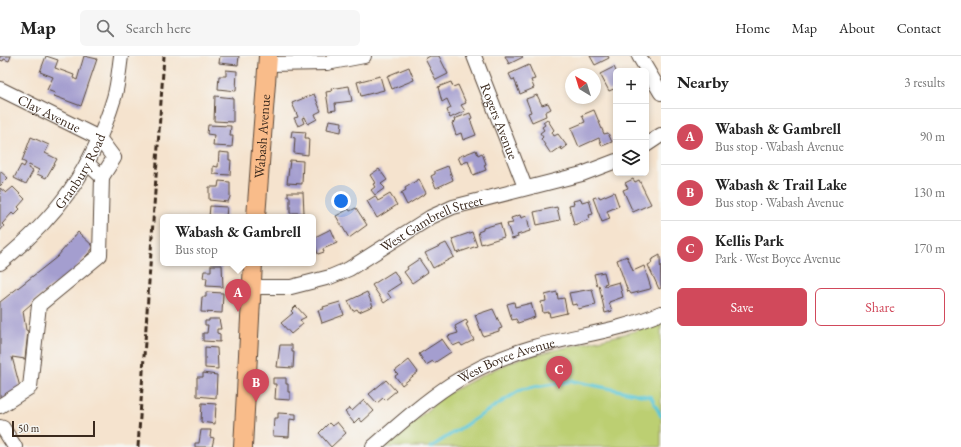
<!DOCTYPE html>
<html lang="en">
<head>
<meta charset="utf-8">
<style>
	:root { --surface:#fff; --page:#f6f6f6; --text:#222; --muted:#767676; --line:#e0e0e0; --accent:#d1495b }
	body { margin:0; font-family:"EB Garamond",serif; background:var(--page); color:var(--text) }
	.controls { position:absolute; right:12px; top:12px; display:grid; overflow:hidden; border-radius:6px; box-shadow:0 2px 6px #0003 }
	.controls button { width:36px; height:36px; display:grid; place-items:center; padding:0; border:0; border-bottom:1px solid var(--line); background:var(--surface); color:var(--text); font:20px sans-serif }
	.compass { position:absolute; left:565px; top:12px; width:36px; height:36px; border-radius:50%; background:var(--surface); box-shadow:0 2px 6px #0003; rotate:322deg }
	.scale { position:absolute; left:12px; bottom:10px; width:83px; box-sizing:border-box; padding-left:4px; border:2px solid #3b2a1e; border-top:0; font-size:11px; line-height:14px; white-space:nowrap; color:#3b2a1e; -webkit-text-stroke:3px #f6f6f2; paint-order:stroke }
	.you { position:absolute; left:341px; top:145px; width:14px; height:14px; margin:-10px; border:3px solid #fff; border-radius:50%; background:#1a73e8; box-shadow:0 0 0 6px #1a73e833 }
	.badge { display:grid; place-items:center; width:26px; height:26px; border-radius:50%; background:var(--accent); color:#fff; font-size:13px; font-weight:700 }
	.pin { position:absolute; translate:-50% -33px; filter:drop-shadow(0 1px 2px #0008) }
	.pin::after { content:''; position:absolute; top:21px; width:14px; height:12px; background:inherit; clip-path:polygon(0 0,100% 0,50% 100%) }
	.popup { position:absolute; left:160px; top:158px; width:156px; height:52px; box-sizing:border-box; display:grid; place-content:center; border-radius:6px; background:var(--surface); filter:drop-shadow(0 1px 3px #0005); font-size:13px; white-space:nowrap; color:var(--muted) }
	.popup b { font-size:15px; color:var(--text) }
	.popup::after { content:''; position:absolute; left:50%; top:100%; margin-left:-8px; border:8px solid transparent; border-top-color:var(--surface) }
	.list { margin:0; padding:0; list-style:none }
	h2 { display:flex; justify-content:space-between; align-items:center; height:52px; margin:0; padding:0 16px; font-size:17px }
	h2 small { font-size:13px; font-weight:400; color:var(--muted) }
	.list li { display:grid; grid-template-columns:26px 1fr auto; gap:12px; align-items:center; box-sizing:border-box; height:56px; padding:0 16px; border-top:1px solid var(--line) }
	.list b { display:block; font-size:15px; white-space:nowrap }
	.list p { margin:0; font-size:13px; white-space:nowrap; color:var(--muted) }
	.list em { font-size:13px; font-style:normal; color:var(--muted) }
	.actions { display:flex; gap:8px; padding:12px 16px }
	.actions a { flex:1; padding:9px 0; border:1px solid var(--accent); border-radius:6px; text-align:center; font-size:14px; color:var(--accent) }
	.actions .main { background:var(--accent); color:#fff }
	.icon { flex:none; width:22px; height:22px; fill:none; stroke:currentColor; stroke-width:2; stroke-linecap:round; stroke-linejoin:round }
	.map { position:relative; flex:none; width:661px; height:391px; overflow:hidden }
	header { display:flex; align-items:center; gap:24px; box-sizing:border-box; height:56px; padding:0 20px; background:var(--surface); border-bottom:1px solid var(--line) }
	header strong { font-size:19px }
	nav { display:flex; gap:22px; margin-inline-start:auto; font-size:14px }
	.search { width:280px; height:36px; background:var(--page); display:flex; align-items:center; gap:10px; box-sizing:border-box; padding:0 14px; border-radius:6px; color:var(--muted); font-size:15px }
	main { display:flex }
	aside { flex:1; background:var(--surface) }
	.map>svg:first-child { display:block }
	.green { fill:#bccf72; stroke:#7c7c48 }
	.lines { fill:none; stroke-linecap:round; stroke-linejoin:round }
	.stream { stroke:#5dc7d7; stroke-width:3.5 }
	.building { fill:#a49ecf }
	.minor-casing { stroke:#574638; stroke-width:16 }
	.major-casing { stroke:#574638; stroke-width:20 }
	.minor { stroke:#fff; stroke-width:14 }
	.major { stroke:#f9bc8a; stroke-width:18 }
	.rail { stroke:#3b2a1e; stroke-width:3; stroke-dasharray:6 3; stroke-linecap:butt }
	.labels { text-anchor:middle; stroke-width:3; stroke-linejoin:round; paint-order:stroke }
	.street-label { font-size:14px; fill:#3b2a1e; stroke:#f6f6f2 }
</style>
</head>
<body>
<header>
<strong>Map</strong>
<div class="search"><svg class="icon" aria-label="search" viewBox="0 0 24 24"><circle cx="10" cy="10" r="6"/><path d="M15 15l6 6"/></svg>Search here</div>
<nav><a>Home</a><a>Map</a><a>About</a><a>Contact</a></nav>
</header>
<main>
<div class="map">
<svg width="661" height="391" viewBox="0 0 661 391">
	<rect width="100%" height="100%" fill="#f6f6f2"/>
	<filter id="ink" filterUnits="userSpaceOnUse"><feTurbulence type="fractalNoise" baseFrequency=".025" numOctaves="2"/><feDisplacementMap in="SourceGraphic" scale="8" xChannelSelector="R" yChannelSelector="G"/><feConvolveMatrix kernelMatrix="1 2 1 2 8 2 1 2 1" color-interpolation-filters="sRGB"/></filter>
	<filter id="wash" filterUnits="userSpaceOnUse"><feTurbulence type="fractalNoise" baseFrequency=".012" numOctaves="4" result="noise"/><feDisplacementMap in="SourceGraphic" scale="16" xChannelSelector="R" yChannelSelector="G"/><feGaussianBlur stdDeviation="0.9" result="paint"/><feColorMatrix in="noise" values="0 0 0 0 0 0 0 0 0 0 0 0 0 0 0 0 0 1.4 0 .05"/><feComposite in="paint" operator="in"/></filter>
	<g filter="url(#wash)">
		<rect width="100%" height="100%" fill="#f5e3ce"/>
		<!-- green -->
		<path class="green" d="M661,266V391H385L445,339L495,313L521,302L629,277Z"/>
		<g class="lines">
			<!-- stream -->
			<path class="stream" d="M431,391L522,333L573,325L651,341L661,360"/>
		</g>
		<g id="blocks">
			<!-- building -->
			<path class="building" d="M0,0H11L9,5L4,3L3,5L0,4Z
				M46,0L58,4L55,12L74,19L73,22L77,24L84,0L97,3L81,50L54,40L55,37L47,34L53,21L40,16Z
				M220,0H239L238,9L219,7Z
				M430,0H439L448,18L436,24L425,3Z
				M505,0H522L523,1L509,8Z
				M590,0H608L609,2L595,9Z
				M529,9L535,23L531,24L534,32L520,38L514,23L512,24L509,18Z
				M409,11L414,24L392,33L387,20Z
				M614,11L616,15V32L609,35L600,18Z
				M226,14L237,15L236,35L218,33L219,20H226Z
				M380,20L384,34L361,40L357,26Z
				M451,26L453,31L458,29L466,47L461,49L465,55L450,62L447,54L451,52L447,43L442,46L438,31Z
				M349,30L352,45L335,47L336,54L329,55L326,36L332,35L331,33Z
				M314,38L321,55L315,58L317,63L308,68L305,61L302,62L304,67L298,70L294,62L298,61L292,47Z
				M537,39L542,49L548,47L551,53L545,56L546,60L532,66L528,57L531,56L526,43Z
				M215,40L233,42V66L214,65Z
				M594,54L604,78L608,77L612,86L602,90L599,82L579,91L571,72L585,66L582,59Z
				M470,57L472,62L470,63L476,79L463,84L461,77L456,79L452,67L455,66L454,63Z
				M547,63L554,74L552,76L554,80L558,78L567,90L562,94L561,91L551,98L541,83L543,81L540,77L544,74L542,71L545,69L543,66Z
				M329,64L342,66L341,76L327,73Z
				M208,69L231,70L230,80H233L232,91L213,90L214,79L207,78Z
				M292,75L306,76L305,82H309L308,99L294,97L295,82L291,81Z
				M31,81L49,89L45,97L57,103L46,122L37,118L39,114L29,109L28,112L33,115L26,128L14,122L21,109L24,111L26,107L22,105Z
				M476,94L478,99L482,97L486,108L484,109L486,114L473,119L468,105L461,108L458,101Z
				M219,96L229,97V104H231L230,119L213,118V110L218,111Z
				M290,104L303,105L302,128L287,127Z
				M448,110L453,124L436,132L431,120L435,118V115Z
				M379,113L387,124L381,128L385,132L375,139L371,134L375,131L373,128L375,127L370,119Z
				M0,115L8,122L0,130Z
				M419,123L426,137L407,149L401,137L406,134L405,132Z
				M633,123L635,126L639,124L651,148L633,156L623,134L628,132L625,127Z
				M219,125L230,126V141L228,146L209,144V131H218Z
				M13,131L25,143L18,151L20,153L14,159L12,157L2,168L4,170L0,175V132L6,137Z
				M288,136H303L304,157H290V141H288Z
				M614,136L619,150L607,155L610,163L602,166L593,142L599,140L600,142Z
				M390,138L397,149L377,162L367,145L375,140L378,145Z
				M581,143L582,146L589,144L593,158L589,159L590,163L574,169L569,149L574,148L573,145Z
				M210,150L227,151L226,161H209Z
				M557,151L560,164L537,169L534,156Z
				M356,152L367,169L349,182L336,160L349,153L350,155Z
				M520,159L521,162L527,160L530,175L517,179L518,181L512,183L507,168L513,167L511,162Z
				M500,167L504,181L481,188L478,176L483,174V172Z
				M331,173L337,187L323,193L324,196L318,198L313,182Z
				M78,176L94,191L70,219L47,234L23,255L26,274L28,275L25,303L12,301L21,335L3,345L0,341V246L57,201Z
				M472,176L477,190L457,197L452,183Z
				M446,187L454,201L433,212L425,197Z
				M660,199L661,232L659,233L648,209L652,207L651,204Z
				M627,200L633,215L644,210L651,232L650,233L631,238L629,235L628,236L617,204Z
				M419,203L428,216L412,227L404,216L408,213L407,211Z
				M211,209H222L223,231L206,230L207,222H203L204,215H211Z
				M394,215L401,227L387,236L391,242L384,247L372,229Z
				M604,216L607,227L604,228L605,230L619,226L623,241L609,246L612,255L605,257L599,229L597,230L594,218Z
				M592,233L596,249L578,253L577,248L572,249L569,237Z
				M206,236L223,237L222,257L201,256L202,241H206Z
				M367,236L373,250L359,256L357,253L353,255L348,245Z
				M557,236L558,243L564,242L567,257L550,261L549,256L543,257L541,246L546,245L545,239Z
				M340,246L344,259L322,267L318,254L324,253L323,251Z
				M514,246L515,251L531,247L535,261L518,267L516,263L512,264L507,248Z
				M296,250L306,261L300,264L303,268L291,278L281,267L293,257L291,255Z
				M493,253L502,272L499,273V275L483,280L475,259Z
				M209,263H219L221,273H217V277L220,278V286L203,285V277H207L208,269H205V265H209Z
				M466,264L468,267L466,268L474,284L462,290L460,287L453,290L448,280L458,277L455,270Z
				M442,283L451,296L434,307L433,305L426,309L419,298Z
				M280,289H292V296H294L293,312L277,311Z
				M205,291L217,292L218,313L205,312Z
				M409,304L418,316L402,329L395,320L398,318L395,315Z
				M203,317L217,319L216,342L197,340V321H203Z
				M273,322H286V328H288V336H290V344L275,343L276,328H273Z
				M386,324L396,335L385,344L383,342L377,347L369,338Z
				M364,344L374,355L362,366L359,362L354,367L345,356L350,352L352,355Z
				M202,347L216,348L215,368L201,366Z
				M278,357L296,358V364L290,363L289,381L273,380L274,362H278Z
				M337,366L346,377L331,391L319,377L329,367L332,370Z
				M201,374H211L210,381L214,382L212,391H195V387H199Z"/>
		</g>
	</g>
	<g filter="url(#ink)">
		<use href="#blocks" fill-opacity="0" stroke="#574638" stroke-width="1"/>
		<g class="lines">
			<!-- minor casing -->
			<g class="minor-casing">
				<g id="minor">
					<path id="s1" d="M474,0L525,131"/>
					<path d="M639,0L661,37"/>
					<path d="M268,8L327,7L364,0"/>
					<path id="s2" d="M0,33L99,82L114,102L102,121L87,107"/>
					<path d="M646,89L661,79"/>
					<path id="s3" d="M0,207C57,161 92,114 114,42C118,29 119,14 121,0"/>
					<path id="s4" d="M251,231H291L330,221L349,213L431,161L453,151L582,118L616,105"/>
					<path d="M0,350L30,331L39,249L100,199L102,121"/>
					<path d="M0,371L3,372L15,391"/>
					<path id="s5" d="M373,391C428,343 462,312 534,291C577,279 620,275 661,257"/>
				</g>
			</g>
			<!-- major casing -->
			<g class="major-casing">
				<g id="major">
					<path id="s6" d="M256,161L268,0"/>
					<path d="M243,391L253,207"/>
				</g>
			</g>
			<!-- minor -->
			<use href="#minor" class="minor"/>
			<!-- major -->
			<use href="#major" class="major"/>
			<!-- rail -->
			<path class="rail" d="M138,391L164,0"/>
		</g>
	</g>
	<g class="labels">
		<!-- street labels -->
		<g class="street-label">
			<text dy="5" stroke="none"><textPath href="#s2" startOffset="55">Clay Avenue</textPath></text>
			<text dy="5" stroke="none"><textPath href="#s1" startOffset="70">Rogers Avenue</textPath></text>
			<text dy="5" stroke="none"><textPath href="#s6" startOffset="81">Wabash Avenue</textPath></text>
			<text dy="5" stroke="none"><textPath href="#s3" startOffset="123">Granbury Road</textPath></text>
			<text dy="5" stroke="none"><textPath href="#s4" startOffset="196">West Gambrell Street</textPath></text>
			<text dy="5" stroke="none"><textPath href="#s5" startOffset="161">West Boyce Avenue</textPath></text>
		</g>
	</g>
</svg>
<div class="controls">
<button>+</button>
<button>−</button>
<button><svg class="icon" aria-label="layers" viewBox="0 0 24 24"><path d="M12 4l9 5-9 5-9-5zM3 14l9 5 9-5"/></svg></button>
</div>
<svg class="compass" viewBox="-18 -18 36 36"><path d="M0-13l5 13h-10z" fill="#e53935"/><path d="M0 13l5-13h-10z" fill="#767676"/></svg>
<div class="scale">50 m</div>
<div class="you"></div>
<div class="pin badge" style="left:238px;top:256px">A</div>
<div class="popup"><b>Wabash &amp; Gambrell</b>Bus stop</div>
<div class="pin badge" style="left:256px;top:346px">B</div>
<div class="pin badge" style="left:559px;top:333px">C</div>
</div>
<aside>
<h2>Nearby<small>3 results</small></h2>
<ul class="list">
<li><span class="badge">A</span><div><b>Wabash &amp; Gambrell</b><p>Bus stop · Wabash Avenue</p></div><em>90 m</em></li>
<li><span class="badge">B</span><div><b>Wabash &amp; Trail Lake</b><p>Bus stop · Wabash Avenue</p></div><em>130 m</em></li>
<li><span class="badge">C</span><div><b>Kellis Park</b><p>Park · West Boyce Avenue</p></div><em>170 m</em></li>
</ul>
<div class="actions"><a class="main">Save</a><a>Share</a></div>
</aside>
</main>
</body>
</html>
